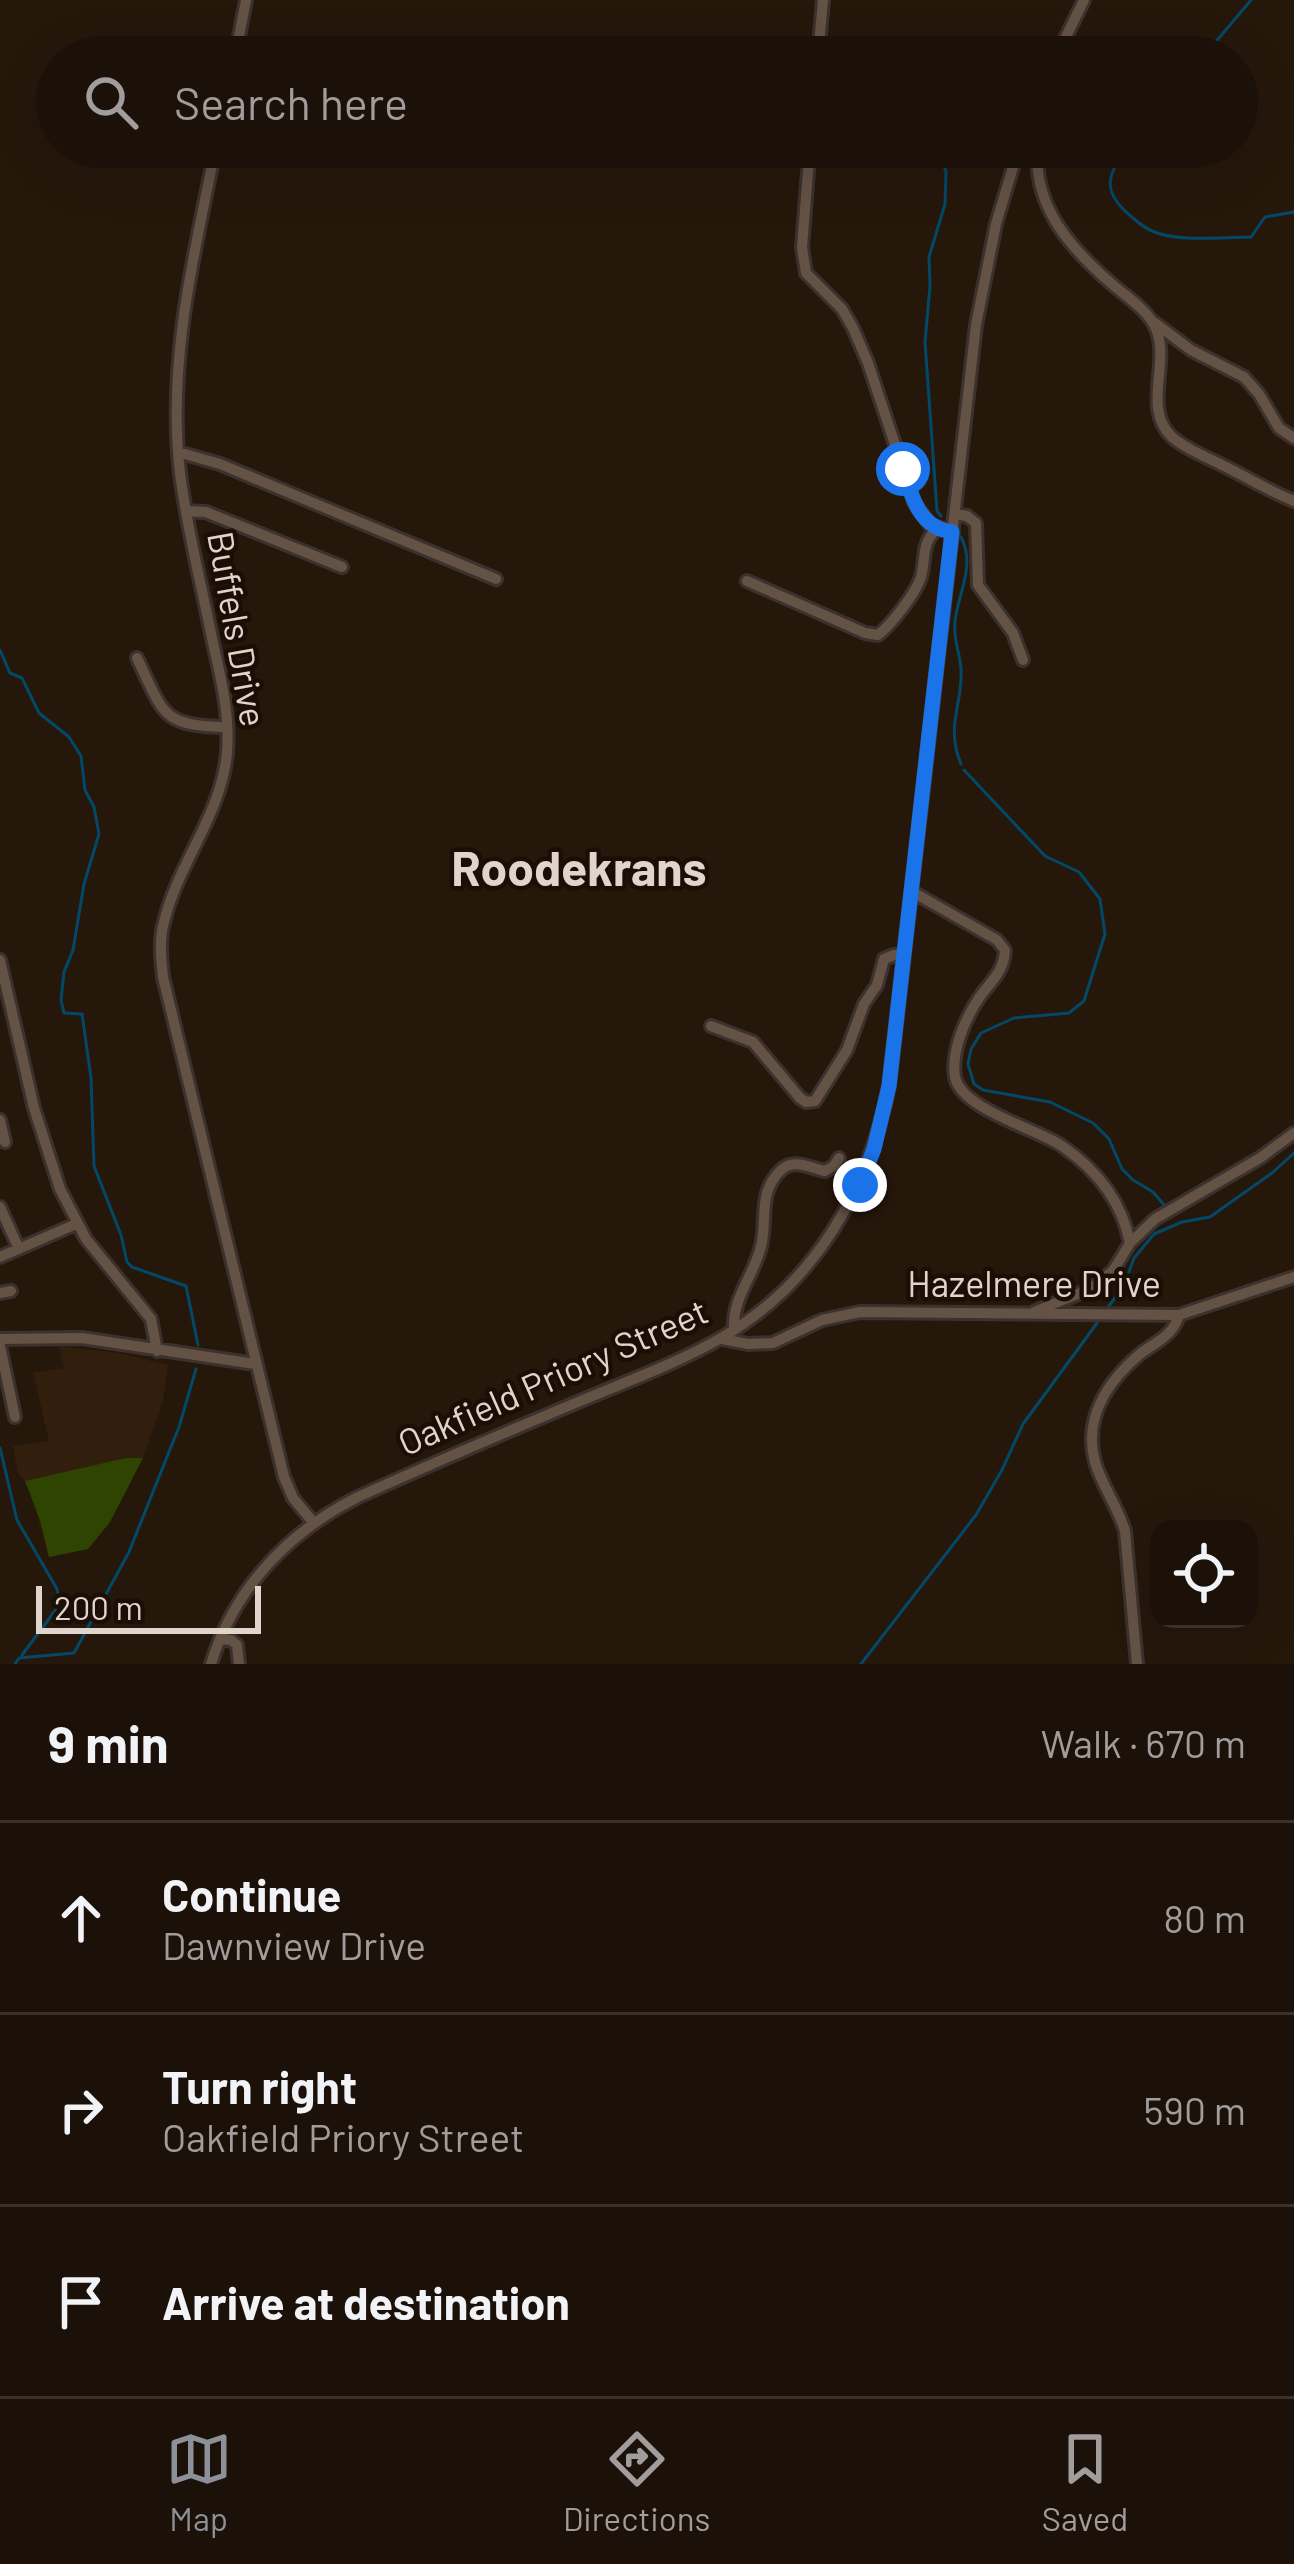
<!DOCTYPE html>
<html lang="en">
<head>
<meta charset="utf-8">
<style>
	:root { --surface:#1c1108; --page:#251a12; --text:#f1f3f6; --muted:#a09d9c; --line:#3a3129; --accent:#8c9099 }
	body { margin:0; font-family:Barlow,sans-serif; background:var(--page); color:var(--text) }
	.controls { position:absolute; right:36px; bottom:36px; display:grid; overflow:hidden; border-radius:24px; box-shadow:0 12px 48px #0002 }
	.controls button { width:108px; height:108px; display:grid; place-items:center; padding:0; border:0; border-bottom:3px solid var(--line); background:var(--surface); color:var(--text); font:60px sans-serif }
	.scale { position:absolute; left:36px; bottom:30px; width:225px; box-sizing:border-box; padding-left:12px; border:6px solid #e0d5cd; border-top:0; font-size:33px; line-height:42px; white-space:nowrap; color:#e0d5cd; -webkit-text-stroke:9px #1c0e04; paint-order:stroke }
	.stop { position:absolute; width:36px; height:36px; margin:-27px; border:9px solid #1a73e8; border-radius:50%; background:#fff }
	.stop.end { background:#1a73e8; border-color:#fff; box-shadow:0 3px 12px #0008 }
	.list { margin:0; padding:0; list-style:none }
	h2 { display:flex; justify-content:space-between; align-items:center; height:156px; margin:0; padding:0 48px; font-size:51px }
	h2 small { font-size:39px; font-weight:400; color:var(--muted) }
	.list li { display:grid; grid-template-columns:78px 1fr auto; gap:36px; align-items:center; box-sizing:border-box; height:192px; padding:0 48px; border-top:3px solid var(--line) }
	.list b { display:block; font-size:45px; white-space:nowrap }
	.list p { margin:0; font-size:39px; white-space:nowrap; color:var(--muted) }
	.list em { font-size:39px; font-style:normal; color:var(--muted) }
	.icon { flex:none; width:66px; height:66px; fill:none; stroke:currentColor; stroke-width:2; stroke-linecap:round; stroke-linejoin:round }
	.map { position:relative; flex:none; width:1294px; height:1664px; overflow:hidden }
	.search { position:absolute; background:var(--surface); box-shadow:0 12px 48px #0002; left:36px; right:36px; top:36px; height:132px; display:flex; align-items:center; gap:30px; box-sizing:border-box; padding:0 42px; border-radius:66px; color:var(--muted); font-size:45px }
	.sheet { height:732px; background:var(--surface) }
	nav { display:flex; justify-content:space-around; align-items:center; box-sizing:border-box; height:168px; border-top:3px solid var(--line); background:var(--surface); font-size:33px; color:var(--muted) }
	nav a { display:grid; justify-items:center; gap:6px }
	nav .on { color:var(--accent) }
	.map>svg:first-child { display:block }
	.built { fill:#321e0d }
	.pitch { fill:#2e4400 }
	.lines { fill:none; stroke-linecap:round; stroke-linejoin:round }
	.stream { stroke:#024968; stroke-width:3 }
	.minor-casing { stroke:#3c312d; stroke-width:16 }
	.minor { stroke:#645245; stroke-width:10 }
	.route { stroke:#1a73e8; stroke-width:15 }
	.labels { text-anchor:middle; stroke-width:9; stroke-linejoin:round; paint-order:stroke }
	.street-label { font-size:36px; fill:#e0d5cd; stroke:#1c0e04 }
	.district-label { font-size:48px; font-weight:bold; fill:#e0d5cd; stroke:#1c0e04 }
</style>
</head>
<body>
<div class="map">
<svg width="1294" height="1664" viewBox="0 0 1294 1664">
	<rect width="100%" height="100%" fill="#26170b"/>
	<!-- built -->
	<path class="built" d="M59,1346L118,1353L168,1365L163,1401L143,1458L110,1522L88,1549L49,1557L29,1486L18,1473L13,1446L49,1441L33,1373L64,1368Z"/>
	<!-- pitch -->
	<path class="pitch" d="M126,1458H143L110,1522L88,1549L49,1557L40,1520L25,1481Z"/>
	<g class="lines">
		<!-- stream -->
		<path class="stream" d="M1203,57L1251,0
			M938,147L946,172L945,204L929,257L930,286L925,342L937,511L941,516
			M1128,147C1104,177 1103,194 1133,218C1140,224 1147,230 1157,233C1185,242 1221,237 1251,237L1265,217L1294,212
			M961,537C976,566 958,593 955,621C953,642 960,651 961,669C963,705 945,725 961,764
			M0,650L10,673L22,678L39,713L69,737L81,756L85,790L94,807L99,834L84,884L73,950L64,972L61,1000L64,1013L82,1014L91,1078L94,1166L121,1235L127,1262L132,1267L186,1286L198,1345
			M964,770L1045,856L1079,872L1100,899L1105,934L1084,1001L1069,1013L1014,1018L981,1033L971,1049L968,1064L974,1084L983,1090L1050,1102L1093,1123L1109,1139L1122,1169L1133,1180L1153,1192L1165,1206
			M1105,1311L1124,1286L1134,1258L1154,1234L1182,1222L1210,1217L1272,1173L1294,1153
			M0,1448L17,1520L57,1589L60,1604L22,1655
			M15,1664L19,1658L74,1653L129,1552L179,1427L196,1369
			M861,1664L976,1515L1002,1470L1023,1424L1100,1319"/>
		<!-- minor casing -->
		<g class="minor-casing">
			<path id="minor" d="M235,57L246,0
				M818,57L823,0
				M1056,57L1084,0
				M216,147C194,253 167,364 180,473C187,530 202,587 213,643C221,678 230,715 227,752C222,814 178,863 164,922C159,940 161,958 163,977L284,1477L293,1498L313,1522
				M810,147L802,247L806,273L842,309L853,328L868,363L914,502L930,525L953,532
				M1038,147C1032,206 1071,249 1113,285C1127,297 1144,308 1153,323C1174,358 1140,407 1172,437C1188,451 1210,458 1228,468C1250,479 1271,492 1294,501
				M1155,323L1191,350L1244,377L1259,394L1279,428L1294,438
				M178,452L220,464L496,579
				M186,511L206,512L342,567
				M955,514L967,516L976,523L978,585L1013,633L1023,660
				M747,581L865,633L878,635C891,625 916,593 921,577C926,558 921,543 937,529
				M137,658C164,714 161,726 227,727
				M911,891L997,940L1005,950C1004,972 991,981 979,998C965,1019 951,1051 955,1077C961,1109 1037,1129 1062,1146C1097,1170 1122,1202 1130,1243
				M0,960L34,1108L60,1189L86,1239L151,1319L157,1351
				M711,1026L753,1042L800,1098L806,1102L815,1101L847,1050L864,1004L877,985L884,959L894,955H904
				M0,1120L5,1142
				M0,1207L19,1249
				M0,1257L76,1224
				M0,1293L11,1291
				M1034,1312L1092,1288L1113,1271L1130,1243L1155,1219L1260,1158L1294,1133
				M734,1330C732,1299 752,1278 760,1250C769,1222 756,1194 781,1170C794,1158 810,1168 825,1171L834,1166L839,1158
				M0,1339L82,1338L255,1364
				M722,1339L748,1344L773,1343L822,1320L860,1312L1179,1315L1294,1277
				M0,1346L15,1417
				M220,1639L231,1640L237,1645L239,1664
				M211,1664C234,1589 288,1532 358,1497C431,1464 504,1433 578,1402C625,1382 676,1364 721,1338C815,1284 869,1189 889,1086L976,325L996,224L1019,147
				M1137,1664L1125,1531C1118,1507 1102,1486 1095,1462C1083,1418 1108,1381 1140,1354C1157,1341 1173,1336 1179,1315"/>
		</g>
		<!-- minor -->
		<use href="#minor" class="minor"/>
	</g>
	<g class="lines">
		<!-- route -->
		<path class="route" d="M860,1185L874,1149L889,1086L952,532C919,528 912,497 903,469"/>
	</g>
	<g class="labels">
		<!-- street labels -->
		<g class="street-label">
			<text transform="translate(237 629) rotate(80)" y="13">Buffels Drive</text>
			<text x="1034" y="1297">Hazelmere Drive</text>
			<text transform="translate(553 1377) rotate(-24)" y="13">Oakfield Priory Street</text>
		</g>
		<!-- district labels -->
		<g class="district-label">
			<text x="579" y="886">Roodekrans</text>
		</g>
	</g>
</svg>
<div class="controls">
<button><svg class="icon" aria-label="locate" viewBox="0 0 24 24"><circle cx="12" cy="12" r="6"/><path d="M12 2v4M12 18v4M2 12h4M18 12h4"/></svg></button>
</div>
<div class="scale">200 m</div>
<div class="stop" style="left:903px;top:469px"></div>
<div class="stop end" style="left:860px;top:1185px"></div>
<div class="search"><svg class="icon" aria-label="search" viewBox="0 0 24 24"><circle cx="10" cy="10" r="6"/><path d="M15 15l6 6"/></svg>Search here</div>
</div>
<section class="sheet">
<h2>9 min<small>Walk · 670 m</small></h2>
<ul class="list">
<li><svg class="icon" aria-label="ahead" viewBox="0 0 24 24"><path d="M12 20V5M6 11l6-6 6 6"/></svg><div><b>Continue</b><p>Dawnview Drive</p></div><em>80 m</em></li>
<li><svg class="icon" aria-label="right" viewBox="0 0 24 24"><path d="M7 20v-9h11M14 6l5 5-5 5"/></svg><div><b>Turn right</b><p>Oakfield Priory Street</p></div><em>590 m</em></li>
<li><svg class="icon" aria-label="arrive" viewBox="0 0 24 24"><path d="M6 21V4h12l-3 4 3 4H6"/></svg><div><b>Arrive at destination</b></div></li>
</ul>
</section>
<nav>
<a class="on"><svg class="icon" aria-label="map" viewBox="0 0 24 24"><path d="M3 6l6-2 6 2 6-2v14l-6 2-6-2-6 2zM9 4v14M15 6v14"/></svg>Map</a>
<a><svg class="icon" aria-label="directions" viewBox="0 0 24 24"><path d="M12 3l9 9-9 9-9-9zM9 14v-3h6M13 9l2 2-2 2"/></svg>Directions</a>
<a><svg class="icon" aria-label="saved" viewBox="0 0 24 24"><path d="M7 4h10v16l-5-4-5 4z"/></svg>Saved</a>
</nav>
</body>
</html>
